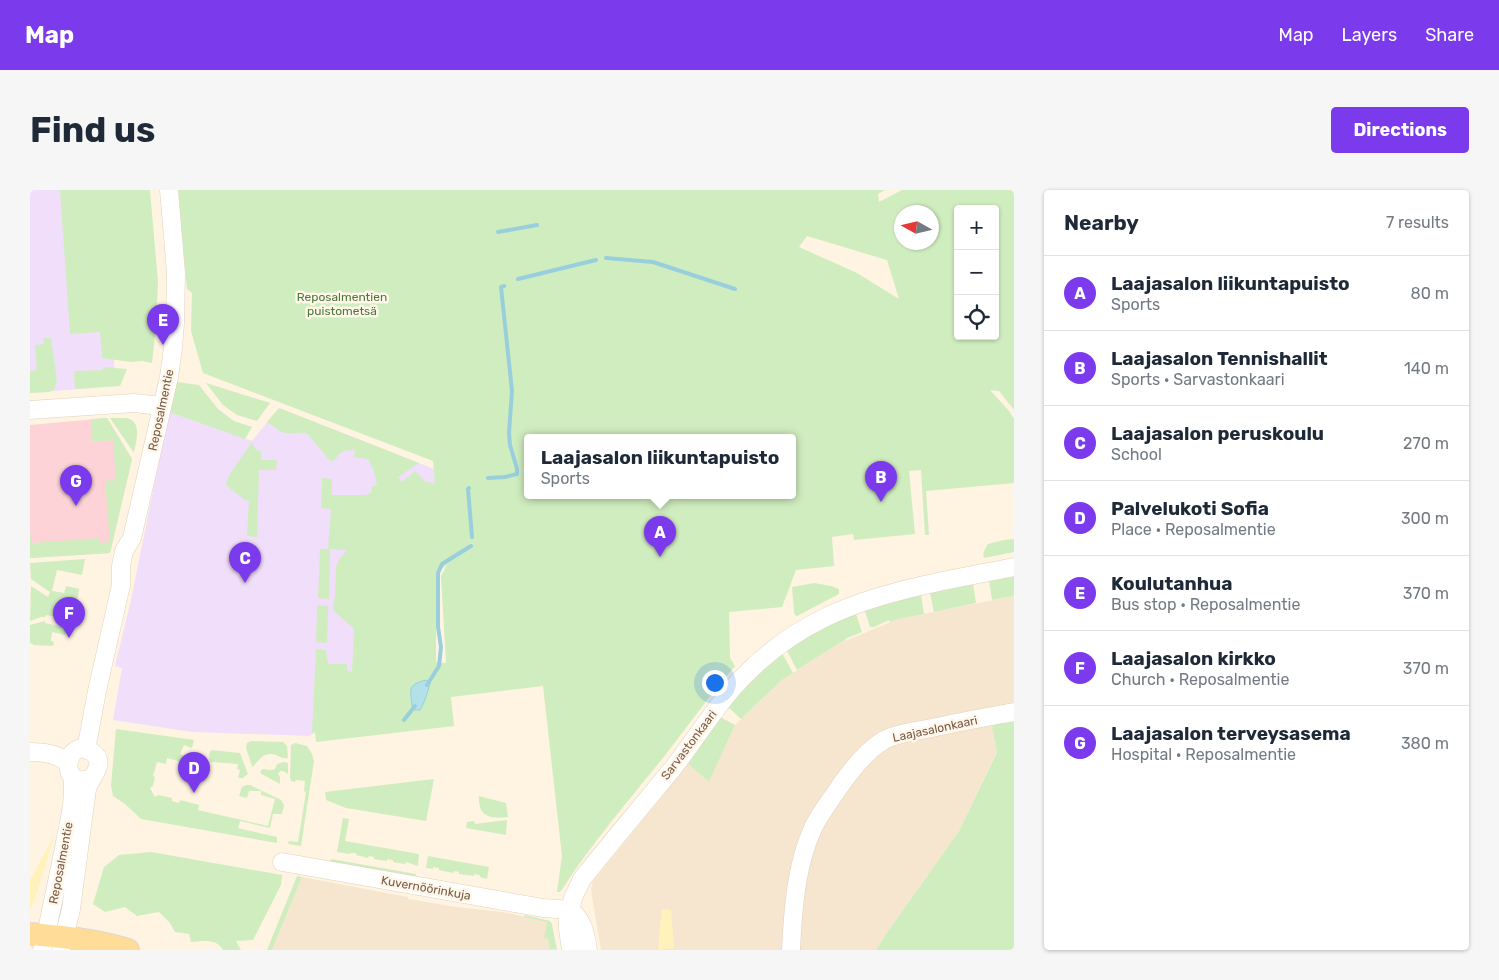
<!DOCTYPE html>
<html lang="en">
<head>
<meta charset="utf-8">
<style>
	:root { --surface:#fff; --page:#f6f6f7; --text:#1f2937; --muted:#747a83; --line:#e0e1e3; --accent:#7c3aed }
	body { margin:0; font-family:Rubik,sans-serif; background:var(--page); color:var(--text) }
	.controls { position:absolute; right:15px; top:15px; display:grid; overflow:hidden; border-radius:5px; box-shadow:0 1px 4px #0004 }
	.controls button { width:45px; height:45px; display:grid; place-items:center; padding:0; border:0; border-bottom:1px solid var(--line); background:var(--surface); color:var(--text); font:25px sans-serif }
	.compass { position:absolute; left:864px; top:15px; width:45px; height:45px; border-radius:50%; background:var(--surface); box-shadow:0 1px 4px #0004; rotate:278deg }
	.you { position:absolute; left:684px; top:492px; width:18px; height:18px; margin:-12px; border:4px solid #fff; border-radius:50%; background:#1a73e8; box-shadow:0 0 0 8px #1a73e833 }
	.badge { display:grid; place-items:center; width:32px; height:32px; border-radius:50%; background:var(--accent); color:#fff; font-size:16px; font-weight:700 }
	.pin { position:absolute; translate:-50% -41px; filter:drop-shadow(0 1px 2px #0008) }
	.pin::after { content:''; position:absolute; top:26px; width:18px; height:15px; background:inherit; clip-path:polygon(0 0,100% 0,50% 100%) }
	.popup { position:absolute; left:494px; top:244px; width:272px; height:65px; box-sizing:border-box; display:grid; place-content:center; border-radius:5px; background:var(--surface); filter:drop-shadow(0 1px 4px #0005); font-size:16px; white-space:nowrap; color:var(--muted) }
	.popup b { font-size:19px; color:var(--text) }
	.popup::after { content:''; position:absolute; left:50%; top:100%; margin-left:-10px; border:10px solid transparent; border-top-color:var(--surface) }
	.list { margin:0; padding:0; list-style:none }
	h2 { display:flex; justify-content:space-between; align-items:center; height:65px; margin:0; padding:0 20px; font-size:21px }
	h2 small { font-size:16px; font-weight:400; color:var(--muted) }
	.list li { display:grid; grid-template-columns:32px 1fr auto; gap:15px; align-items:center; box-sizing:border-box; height:75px; padding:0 20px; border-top:1px solid var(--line) }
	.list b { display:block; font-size:19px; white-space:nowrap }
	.list p { margin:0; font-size:16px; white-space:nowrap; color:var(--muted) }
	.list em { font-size:16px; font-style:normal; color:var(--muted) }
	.icon { flex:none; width:28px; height:28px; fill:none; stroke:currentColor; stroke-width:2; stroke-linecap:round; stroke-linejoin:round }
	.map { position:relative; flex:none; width:984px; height:760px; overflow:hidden; border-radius:5px }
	header { display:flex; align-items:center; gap:30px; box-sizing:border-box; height:70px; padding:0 25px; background:var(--accent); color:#fff }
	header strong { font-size:24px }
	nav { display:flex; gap:28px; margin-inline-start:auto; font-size:18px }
	.intro { display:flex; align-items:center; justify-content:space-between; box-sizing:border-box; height:120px; padding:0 30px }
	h1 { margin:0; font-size:35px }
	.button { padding:12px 22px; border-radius:5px; background:var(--accent); color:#fff; font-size:18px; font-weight:700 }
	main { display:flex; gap:30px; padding:0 30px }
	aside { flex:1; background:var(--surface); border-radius:5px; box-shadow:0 1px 4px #0004 }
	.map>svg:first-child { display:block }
	.residential { fill:#f7e6cf }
	.education { fill:#f1defa }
	.medical { fill:#fdd3d7 }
	.green { fill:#d0edbf; fill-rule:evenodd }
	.sand { fill:#fff2bb }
	.water { fill:#b4e0ea; stroke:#99cfdc }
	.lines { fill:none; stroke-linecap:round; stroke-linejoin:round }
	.stream { stroke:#99cfdc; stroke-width:4 }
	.minor-casing { stroke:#e3d0bc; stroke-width:19 }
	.major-casing { stroke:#dfd7d3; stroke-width:24 }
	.minor { stroke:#fff; stroke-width:18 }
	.major { stroke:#ffdc98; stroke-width:22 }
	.labels { text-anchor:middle; stroke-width:5; stroke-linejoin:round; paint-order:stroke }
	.park-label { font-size:12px; fill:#4a793a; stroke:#fff7ea }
	.street-label { font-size:12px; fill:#785946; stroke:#fff7ea }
</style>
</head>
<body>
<header>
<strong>Map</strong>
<nav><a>Map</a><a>Layers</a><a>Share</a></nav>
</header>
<div class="intro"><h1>Find us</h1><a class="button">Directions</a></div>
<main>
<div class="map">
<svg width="984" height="760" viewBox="0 0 984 760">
	<rect width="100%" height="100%" fill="#fef4e1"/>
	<!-- residential -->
	<path class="residential" d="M984,406V513L959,518L967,561L929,641L856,744L846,760H571L561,700L563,691L658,574L679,592L705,535L752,490L808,454L868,429Z
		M272,687L378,707V709L426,717L472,722L517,731L520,759L522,758L523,760H242Z"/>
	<!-- education -->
	<path class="education" d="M0,0H70L86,196L0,203Z
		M249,218L404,279L410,356L323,463L321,508L280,546L162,542L83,530L92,478L85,476L101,410L139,222L222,251Z"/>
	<!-- medical -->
	<path class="medical" d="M77,228L102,269L80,363L0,368V235Z"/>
	<!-- green -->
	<path class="green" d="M30,0H120L128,92L126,136L122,173L112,171L101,172L72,168L70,142L40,144Z
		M148,0H855L848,4L849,12L872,0H984V220L969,201L960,200L979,221L984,229V293L896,301L899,345H895L891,280L879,281L885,344L824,350L823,344L802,347L804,376L766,380L752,417L699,422L700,468L705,476C680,504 659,535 636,564C601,608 564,650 533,698L530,702H527L532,666L513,496L421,507L424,536L286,552L285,542L282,544L286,459L296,460L298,474H317V481L322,482L324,439L304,421L303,416L305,406L306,377L309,370L317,360L300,359L299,409L288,408L290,359H298L301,319L291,318L292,288L302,289V305H336L342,302V296H347L344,281L338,269L324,267L325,260C305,260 312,266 301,272L277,243C270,242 263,244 256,243C249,242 243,236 237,232L249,218L389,273L368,287L372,292L385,281L395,291L405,294L403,271L173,183L161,141L162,103L157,99ZM928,19H965V146H928ZM872,22H902V52H872ZM777,46L857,70L869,109L827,83L769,57ZM498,248H762V306H498ZM417,375L411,386L416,473L406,472V383Z
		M13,148H21L27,190L24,200L19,202L0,203V181L7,180L5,155L14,154Z
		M73,177L97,179L90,196L45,199L44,181L73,180Z
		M147,192L169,195L188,219L204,231L222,237L215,249L139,222Z
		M176,193L240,213L227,231L207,225L193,215Z
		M77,228L102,269L80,363L0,368V342L2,353L69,348L70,353L80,352L75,291L86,290L83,250L62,252L61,231V229Z
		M80,228C85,228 91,228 96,228C113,231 106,251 104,263Z
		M222,252L225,259L231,261V270H247L246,280H229L227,347L217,346L219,311L215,310L197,296L196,293L200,284Z
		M984,349V362L954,368C952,363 955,359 958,354L974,350Z
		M55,369L52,385L27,380L22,401L34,403L36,396L49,399L47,412L43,411L41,421L38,420L37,427L30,426V424L29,423L27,427L16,425L15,427H11L0,431L1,396L18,407L20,402L1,389L0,373Z
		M984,385V406L962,410L959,390Z
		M784,393L801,396L809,399V404L767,426L765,425L764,422L762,397Z
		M943,394L946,413L904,422L900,403Z
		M891,404L894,424L868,429L860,432L859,430L844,437H840L834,418Z
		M287,415L298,416L297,453L286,452Z
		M825,421L832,442L815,449L816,450L808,454L767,480L756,459L786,440Z
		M15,431V433L37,438L35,445L22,442L21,451L24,452L23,456L3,455V454L0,453V435Z
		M752,463L763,483L752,490L711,529L697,516L722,488Z
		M690,527L705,535L679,592L658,574Z
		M984,527V760H846L856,744L929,641L967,562L962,536L964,535L963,531Z
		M86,539L164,550L162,558L154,555L150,564L162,570L164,577L163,580L154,578L155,573L137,568L136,574L127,572L123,586L125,587L123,596L120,598L125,607L128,605L142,608V611L149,613L150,610L169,615L168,620L238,636L245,609L231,605V601H219L217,608L209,606L212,597L216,595H220L251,610L254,615L252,624H243L240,638L210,631L208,638L247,647V653L111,629L95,614L83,606L81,596Z
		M221,551L253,552L257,556L258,568C253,569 251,567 246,565C235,561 229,569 223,577L222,576L216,558L217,553Z
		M265,553L277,556L282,564L284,571L271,656L258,654L259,651L268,652L276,602L274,601L275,591L266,590L265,592L261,591L260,588L261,555Z
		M181,560L210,563L218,584L213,588H208L210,580L207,579L208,574L182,572V573C178,570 179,564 181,560Z
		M254,572L258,573V584L253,581H250L248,584L250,587V594L230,583L232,579L241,580L245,579L247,574Z
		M404,589L396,631L316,618L296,610L295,602Z
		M449,606L476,613L478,627C461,629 448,628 449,606Z
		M313,628L319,629L315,651L389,664L388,676L376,672L375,674L363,672V670L357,669V671L344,669V667L339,666L338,668L326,665V663H321L320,664L307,662Z
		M477,630L476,645L436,638L437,632L444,631L445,634Z
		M121,662L252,685L251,695L223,750L206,751L211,760H193C187,748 173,751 161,752L159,744L145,742L140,733L129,722L107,726L95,717L75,722L63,714L74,677L89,665Z
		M398,666L459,677L457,689L450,687V685L444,684V686L429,684V682L424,681L423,683L409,680V678L403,677V679L396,678Z
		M301,669L386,684L385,689L300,674Z
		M267,686L272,687L242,760H237Z
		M495,725L520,731L522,734L527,760L520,759L518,749L514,748L517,732L494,727Z"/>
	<!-- sand -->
	<path class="sand" d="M25,644L4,712L1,718H0V690Z
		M632,719L641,720L644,758L628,760Z"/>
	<!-- water -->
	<path class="water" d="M396,490L400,493C399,499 394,514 390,520H385L382,517C381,500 376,495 396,490Z"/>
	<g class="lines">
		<!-- stream -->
		<path class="stream" d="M468,42L507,35
			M576,68L623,72L705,99
			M488,89L566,70
			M458,288L475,287L487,284V279L480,255L479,243L482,201L471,97L474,96
			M439,298L438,299L442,347
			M397,495L409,476L411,457L408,437V383L412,374L441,356
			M374,530L385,516"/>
		<!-- minor casing -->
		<g class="minor-casing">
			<path id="minor" d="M0,220L104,213L132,216
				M56,560L67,501L91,395V376L94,361L102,348L139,187L143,158L145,133L146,83L139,0
				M0,562C15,562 26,564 38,572
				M252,672L513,718L541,720
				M541,720C554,733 555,742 558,760
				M12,760L16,745C22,716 28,687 34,658C38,634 46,609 42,585
				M31,760L41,719L57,599C60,587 78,573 62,562C35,544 27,602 61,588
				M541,760L538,739V730L543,708L552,689C582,651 613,615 643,578C663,552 681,524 702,499C728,469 762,443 798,426C856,399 921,390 984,377
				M761,760C763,719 766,675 783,638C790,623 801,610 810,596C822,579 836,561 854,550C868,543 887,541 902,538C929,532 957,527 984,522"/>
		</g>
		<!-- major casing -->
		<g class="major-casing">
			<path id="major" d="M0,744C34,747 66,750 98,760"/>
		</g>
		<!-- minor -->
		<use href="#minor" class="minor"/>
		<!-- major -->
		<use href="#major" class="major"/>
	</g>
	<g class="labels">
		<!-- park labels -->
		<g class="park-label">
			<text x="312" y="111">Reposalmentien<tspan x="312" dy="14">puistometsä</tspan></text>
		</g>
		<!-- street labels -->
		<g class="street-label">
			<text transform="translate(131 220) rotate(-78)" y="4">Reposalmentie</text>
			<text transform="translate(905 539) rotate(-12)" y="4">Laajasalonkaari</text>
			<text transform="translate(659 555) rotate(-53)" y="4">Sarvastonkaari</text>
			<text transform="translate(31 673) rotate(-79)" y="4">Reposalmentie</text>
			<text transform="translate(396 698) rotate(10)" y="4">Kuvernöörinkuja</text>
		</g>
	</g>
</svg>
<div class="controls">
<button>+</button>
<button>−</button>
<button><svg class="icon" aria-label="locate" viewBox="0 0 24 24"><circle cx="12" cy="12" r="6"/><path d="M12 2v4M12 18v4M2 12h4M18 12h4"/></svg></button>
</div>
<svg class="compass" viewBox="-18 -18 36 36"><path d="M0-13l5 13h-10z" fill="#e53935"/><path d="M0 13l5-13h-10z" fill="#747a83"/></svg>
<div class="you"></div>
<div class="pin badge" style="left:630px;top:367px">A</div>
<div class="popup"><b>Laajasalon liikuntapuisto</b>Sports</div>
<div class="pin badge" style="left:851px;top:312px">B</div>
<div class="pin badge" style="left:215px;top:393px">C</div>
<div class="pin badge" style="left:164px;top:603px">D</div>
<div class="pin badge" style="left:133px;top:155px">E</div>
<div class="pin badge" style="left:39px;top:448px">F</div>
<div class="pin badge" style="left:46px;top:316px">G</div>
</div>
<aside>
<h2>Nearby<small>7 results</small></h2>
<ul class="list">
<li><span class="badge">A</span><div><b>Laajasalon liikuntapuisto</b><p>Sports</p></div><em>80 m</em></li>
<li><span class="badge">B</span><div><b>Laajasalon Tennishallit</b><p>Sports · Sarvastonkaari</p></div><em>140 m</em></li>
<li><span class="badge">C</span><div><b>Laajasalon peruskoulu</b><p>School</p></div><em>270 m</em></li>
<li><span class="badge">D</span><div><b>Palvelukoti Sofia</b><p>Place · Reposalmentie</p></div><em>300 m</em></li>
<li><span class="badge">E</span><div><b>Koulutanhua</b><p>Bus stop · Reposalmentie</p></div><em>370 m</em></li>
<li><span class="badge">F</span><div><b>Laajasalon kirkko</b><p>Church · Reposalmentie</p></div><em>370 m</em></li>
<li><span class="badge">G</span><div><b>Laajasalon terveysasema</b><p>Hospital · Reposalmentie</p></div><em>380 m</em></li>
</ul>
</aside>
</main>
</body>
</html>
